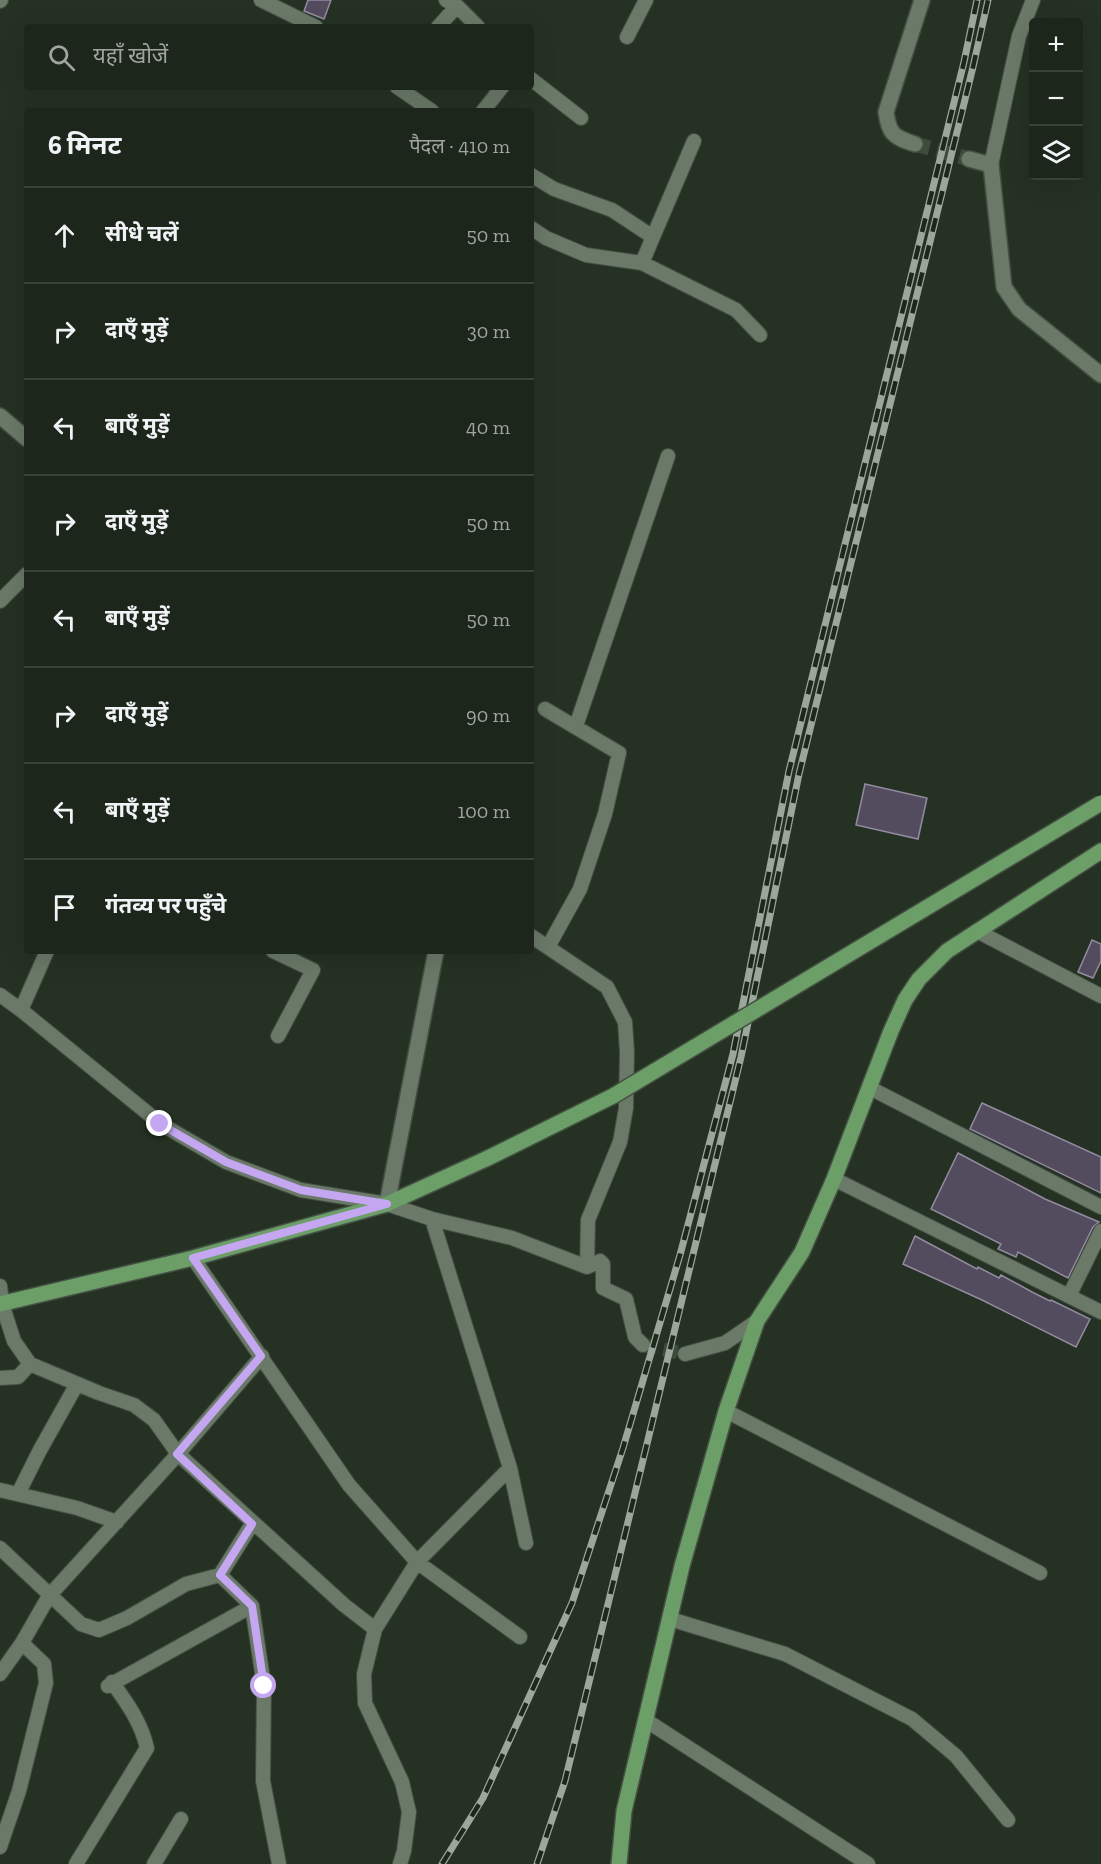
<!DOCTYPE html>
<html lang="hi">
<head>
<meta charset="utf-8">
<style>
	:root { --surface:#1c261a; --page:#293227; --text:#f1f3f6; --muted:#a0a5a2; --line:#3a4339 }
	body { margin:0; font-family:"Zilla Slab","Noto Sans Devanagari",serif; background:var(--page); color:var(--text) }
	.controls { position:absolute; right:18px; top:18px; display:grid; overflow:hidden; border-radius:6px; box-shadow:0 6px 24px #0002 }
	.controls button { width:54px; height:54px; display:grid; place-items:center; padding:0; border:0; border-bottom:2px solid var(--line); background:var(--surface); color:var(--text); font:30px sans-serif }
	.stop { position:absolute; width:18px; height:18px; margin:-14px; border:4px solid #c5a7f1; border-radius:50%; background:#fff }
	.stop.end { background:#c5a7f1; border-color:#fff; box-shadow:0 2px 6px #0008 }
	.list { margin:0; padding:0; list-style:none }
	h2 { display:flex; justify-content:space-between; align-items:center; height:78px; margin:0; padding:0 24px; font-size:26px }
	h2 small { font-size:20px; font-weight:400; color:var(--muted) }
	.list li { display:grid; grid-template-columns:39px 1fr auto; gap:18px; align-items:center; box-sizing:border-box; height:96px; padding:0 24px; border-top:2px solid var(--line) }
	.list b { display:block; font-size:22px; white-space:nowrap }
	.list em { font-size:20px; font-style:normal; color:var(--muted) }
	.icon { flex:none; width:33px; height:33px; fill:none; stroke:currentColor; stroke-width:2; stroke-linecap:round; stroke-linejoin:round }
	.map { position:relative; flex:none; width:1101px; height:1864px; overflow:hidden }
	.search { position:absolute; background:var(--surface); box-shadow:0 6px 24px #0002; left:24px; top:24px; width:510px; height:66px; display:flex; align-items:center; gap:15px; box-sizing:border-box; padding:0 21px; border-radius:6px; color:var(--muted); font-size:22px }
	.panel { position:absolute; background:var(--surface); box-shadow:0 6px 24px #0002; left:24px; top:108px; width:510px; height:846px; border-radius:6px }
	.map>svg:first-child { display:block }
	.building { fill:#534c5f; stroke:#938ba0; stroke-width:1.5 }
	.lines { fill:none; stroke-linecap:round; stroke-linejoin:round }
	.minor-tunnel { stroke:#3f4b3d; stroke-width:14; stroke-dasharray:14 7; stroke-linecap:butt }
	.tertiary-tunnel { stroke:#3f4b3d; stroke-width:15; stroke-dasharray:15 8; stroke-linecap:butt }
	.minor-casing { stroke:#444f43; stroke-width:16 }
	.tertiary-casing { stroke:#444f43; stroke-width:18 }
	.primary-casing { stroke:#444f43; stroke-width:18 }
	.minor { stroke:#6a7968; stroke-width:14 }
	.tertiary { stroke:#6a7968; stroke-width:15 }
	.primary { stroke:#6c9e68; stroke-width:15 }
	.rail-casing { stroke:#9ca79b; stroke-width:7 }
	.rail { stroke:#1b281a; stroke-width:4.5; stroke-dasharray:14; stroke-linecap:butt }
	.primary-bridge-casing { stroke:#444f43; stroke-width:18; stroke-linecap:butt }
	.primary-bridge { stroke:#6c9e68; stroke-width:15 }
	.route { stroke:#c5a7f1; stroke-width:8 }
</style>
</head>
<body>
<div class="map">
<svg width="1101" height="1864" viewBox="0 0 1101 1864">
	<rect width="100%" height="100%" fill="#253223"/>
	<!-- building -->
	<path class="building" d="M308,0H331L324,19L304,11Z
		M865,784L927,798L918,839L856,825Z
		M1092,940L1101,944V961L1093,978L1078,972Z
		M982,1103L1101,1157V1193L970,1129Z
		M958,1153L1045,1199L1099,1222L1093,1227L1068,1278L1018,1252L1016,1257L998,1249L1001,1244L931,1209Z
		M915,1236L977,1269L978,1267L999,1278L1001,1275L1032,1292L1050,1301L1051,1300L1090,1319L1076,1347L982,1300L903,1264Z"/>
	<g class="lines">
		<!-- minor-tunnel -->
		<path class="minor-tunnel" d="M643,1345L685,1354"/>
		<!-- tertiary-tunnel -->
		<path class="tertiary-tunnel" d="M915,144L969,159"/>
		<!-- minor casing -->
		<g class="minor-casing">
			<path id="minor" d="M261,0L316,27
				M0,1L1,0
				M457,6L478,27
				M438,27L457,6L446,0
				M627,37L646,0
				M531,79L581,118
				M397,87L432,111
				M483,111L502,87
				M991,165L1019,36L1033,0
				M531,175L554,189L612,210L653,237L694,141
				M531,228L546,238L586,255L642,263L736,310L760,335
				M642,263L653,237
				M0,601L27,574
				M545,709L619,753L605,814L580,889L548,947
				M576,726L668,456
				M977,931L1101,996
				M531,936L607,987L625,1022L627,1052L626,1108L620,1142L588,1220L587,1267
				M273,951L313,970L278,1036
				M0,995L21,1010L161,1124L226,1162L301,1190L387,1204L432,1219L512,1238L587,1267L600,1261L603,1264V1288L626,1299L635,1337L643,1345
				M21,1010L47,951
				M870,1088L1101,1207
				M834,1179L1101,1312
				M193,1258L349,1485L417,1562L520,1637
				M0,1286L2,1304L14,1341L30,1364L99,1393L134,1405L154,1420L178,1454L344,1605L375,1629
				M1069,1296L1101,1231
				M685,1354L725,1343L757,1321
				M0,1378L18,1377L30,1364
				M726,1411L1040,1573
				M510,1468L526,1543
				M0,1490L77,1508L117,1522
				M18,1494L40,1450L77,1384
				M252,1524L220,1575L252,1606L264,1686L263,1781L279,1864
				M0,1548L81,1624L99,1630L127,1618L186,1584L220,1575
				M670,1619L785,1654L912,1719L956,1756L1008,1820
				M0,1674L22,1643L49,1596L178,1454L262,1356
				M108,1686L252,1606
				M647,1721L868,1864
				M0,1847L19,1791L46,1683L44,1664L22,1643
				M76,1864L147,1748C141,1722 127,1703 112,1682
				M154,1864L181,1819
				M400,1864L404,1851L409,1812L402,1782L365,1703L364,1674L375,1629L417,1562L510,1468L432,1219"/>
		</g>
		<!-- tertiary casing -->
		<g class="tertiary-casing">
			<path id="tertiary" d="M915,144C894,137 889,135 886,112L922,0
				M969,159L991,165L1004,287L1019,309L1101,375
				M0,416L27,439
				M387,1204L436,951"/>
		</g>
		<!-- primary casing -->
		<g class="primary-casing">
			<path id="primary" d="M0,1304L193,1258L387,1204L488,1158
				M619,1864L624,1811L682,1566L726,1411L757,1321L802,1252L834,1179L891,1031L905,1000L919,979L947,951L1101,851"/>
		</g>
		<!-- minor -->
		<use href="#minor" class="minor"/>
		<!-- tertiary -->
		<use href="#tertiary" class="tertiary"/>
		<!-- primary -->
		<use href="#primary" class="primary"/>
		<!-- rail casing -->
		<g class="rail-casing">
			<path id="rail" d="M442,1864L483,1798L572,1603L623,1448L680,1255L733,1054L789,771L964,62L977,0
				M537,1864L565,1781L741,1057L799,774L973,67L988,0"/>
		</g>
		<!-- rail -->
		<use href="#rail" class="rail"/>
		<!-- primary-bridge casing -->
		<g class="primary-bridge-casing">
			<path id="primary-bridge" d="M488,1158L613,1096L1101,803"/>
		</g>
		<!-- primary-bridge -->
		<use href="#primary-bridge" class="primary-bridge"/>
	</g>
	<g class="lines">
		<!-- route -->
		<path class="route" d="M160,1124L226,1162L301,1190L387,1204L193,1258L261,1356L177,1454L252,1524L220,1575L252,1606L264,1686"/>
	</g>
</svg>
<div class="controls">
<button>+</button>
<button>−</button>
<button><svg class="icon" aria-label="layers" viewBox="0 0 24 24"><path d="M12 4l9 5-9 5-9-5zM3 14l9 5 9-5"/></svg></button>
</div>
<div class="stop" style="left:264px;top:1686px"></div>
<div class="stop end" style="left:160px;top:1124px"></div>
<div class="search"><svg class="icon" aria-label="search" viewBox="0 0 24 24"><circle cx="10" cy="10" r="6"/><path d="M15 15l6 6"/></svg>यहाँ खोजें</div>
<section class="panel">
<h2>6 मिनट<small>पैदल · 410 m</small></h2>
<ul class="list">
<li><svg class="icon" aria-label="ahead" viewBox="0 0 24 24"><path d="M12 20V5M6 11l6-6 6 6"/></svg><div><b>सीधे चलें</b></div><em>50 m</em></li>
<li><svg class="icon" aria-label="right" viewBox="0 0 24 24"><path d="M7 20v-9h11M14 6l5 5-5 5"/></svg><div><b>दाएँ मुड़ें</b></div><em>30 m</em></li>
<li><svg class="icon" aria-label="left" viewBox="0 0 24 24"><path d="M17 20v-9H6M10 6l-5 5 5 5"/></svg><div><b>बाएँ मुड़ें</b></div><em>40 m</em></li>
<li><svg class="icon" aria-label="right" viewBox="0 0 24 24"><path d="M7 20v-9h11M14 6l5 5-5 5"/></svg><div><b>दाएँ मुड़ें</b></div><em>50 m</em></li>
<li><svg class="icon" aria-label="left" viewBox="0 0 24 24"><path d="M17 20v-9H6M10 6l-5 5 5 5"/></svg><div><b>बाएँ मुड़ें</b></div><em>50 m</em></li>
<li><svg class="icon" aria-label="right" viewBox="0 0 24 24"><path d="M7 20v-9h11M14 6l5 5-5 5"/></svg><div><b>दाएँ मुड़ें</b></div><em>90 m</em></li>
<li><svg class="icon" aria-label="left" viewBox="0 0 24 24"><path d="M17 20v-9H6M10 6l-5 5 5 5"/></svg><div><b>बाएँ मुड़ें</b></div><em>100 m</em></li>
<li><svg class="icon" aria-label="arrive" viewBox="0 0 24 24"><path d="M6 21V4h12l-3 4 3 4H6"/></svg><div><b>गंतव्य पर पहुँचे</b></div></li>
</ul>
</section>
</div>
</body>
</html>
